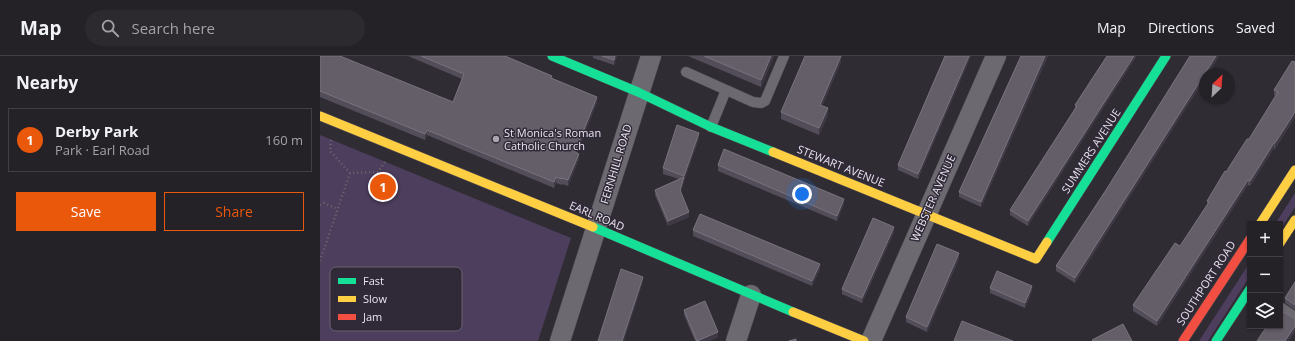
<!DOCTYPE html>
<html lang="en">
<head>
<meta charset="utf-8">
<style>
	:root { --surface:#242127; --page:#2c292f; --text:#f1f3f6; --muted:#a3a3a7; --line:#413e44; --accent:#ea580c }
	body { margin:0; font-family:"Open Sans",sans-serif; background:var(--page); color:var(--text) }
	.controls { position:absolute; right:12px; bottom:12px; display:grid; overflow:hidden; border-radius:0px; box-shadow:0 1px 3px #0004 }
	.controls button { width:36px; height:36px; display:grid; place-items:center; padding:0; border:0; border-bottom:1px solid var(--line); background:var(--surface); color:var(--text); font:20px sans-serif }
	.compass { position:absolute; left:879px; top:12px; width:36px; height:36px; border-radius:50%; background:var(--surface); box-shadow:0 1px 3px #0004; rotate:25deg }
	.you { position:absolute; left:482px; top:138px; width:14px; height:14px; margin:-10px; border:3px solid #fff; border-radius:50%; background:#1a73e8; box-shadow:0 0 0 6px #1a73e833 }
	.badge { display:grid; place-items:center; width:26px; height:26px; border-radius:50%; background:var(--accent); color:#fff; font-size:13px; font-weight:700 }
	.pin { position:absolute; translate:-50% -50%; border:2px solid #fff; box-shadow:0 1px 4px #0006 }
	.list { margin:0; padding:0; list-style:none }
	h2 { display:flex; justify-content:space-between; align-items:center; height:52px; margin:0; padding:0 16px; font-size:17px }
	h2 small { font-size:13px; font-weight:400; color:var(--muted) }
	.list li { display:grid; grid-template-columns:26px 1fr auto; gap:12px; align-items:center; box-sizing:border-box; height:64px; margin:0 8px 8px; padding:0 8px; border:1px solid var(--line); border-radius:0px }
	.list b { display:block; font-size:15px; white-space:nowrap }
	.list p { margin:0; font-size:13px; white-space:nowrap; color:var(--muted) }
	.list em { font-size:13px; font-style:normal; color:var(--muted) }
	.actions { display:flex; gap:8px; padding:12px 16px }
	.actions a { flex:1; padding:9px 0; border:1px solid var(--accent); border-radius:0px; text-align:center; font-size:14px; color:var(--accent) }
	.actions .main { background:var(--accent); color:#fff }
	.icon { flex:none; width:22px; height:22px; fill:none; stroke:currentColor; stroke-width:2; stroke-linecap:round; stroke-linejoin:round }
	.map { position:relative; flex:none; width:975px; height:285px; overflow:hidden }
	header { display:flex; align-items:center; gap:24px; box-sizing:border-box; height:56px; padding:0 20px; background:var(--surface); border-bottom:1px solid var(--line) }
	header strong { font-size:19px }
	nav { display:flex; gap:22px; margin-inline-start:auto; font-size:14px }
	.search { width:280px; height:36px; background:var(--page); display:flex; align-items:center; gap:10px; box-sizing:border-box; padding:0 14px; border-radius:22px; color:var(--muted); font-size:15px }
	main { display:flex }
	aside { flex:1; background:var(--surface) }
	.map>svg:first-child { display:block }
	.green { fill:#4d3e5d }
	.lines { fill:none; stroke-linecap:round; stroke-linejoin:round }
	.lane-casing { stroke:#4b474e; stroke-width:11 }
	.street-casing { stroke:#4b474e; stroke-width:21 }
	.fast-casing { stroke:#4b474e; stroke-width:10 }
	.slow-casing { stroke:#4b474e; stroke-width:10 }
	.jam-casing { stroke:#4b474e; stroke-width:10 }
	.path { stroke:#6c686f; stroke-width:2.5; stroke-dasharray:1 3; stroke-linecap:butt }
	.lane { stroke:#6c6a70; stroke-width:10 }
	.street { stroke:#6c6a70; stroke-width:20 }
	.fast { stroke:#16e098; stroke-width:9 }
	.slow { stroke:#ffcf43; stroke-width:9 }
	.jam { stroke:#f24e42; stroke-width:9 }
	.wall { fill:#534d59 }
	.shaded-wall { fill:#3e3944 }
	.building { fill:#645e69; stroke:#79737e }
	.poi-dot { fill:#a9a4ae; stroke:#302938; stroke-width:1.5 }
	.labels { text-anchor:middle; stroke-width:3; stroke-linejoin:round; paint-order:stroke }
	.poi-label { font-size:11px; fill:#eae5ef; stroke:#302938; text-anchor:start }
	.street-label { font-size:11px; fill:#eae5ef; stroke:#302938 }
	.key { fill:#302938; stroke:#68616f; stroke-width:1 }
	.key-label { font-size:11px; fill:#eae5ef }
</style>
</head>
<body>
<header>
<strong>Map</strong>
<div class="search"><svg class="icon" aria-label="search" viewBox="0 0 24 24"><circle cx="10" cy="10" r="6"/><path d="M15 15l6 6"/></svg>Search here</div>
<nav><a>Map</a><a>Directions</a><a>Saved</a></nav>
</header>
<main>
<aside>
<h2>Nearby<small></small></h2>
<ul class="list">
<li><span class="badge">1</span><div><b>Derby Park</b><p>Park · Earl Road</p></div><em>160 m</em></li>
</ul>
<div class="actions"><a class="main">Save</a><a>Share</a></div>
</aside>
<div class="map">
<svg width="975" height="285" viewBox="0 0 975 285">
	<rect width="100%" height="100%" fill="#302c34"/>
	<!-- green -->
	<path class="green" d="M0,79L251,182L218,285H0Z
		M975,137V151L960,174V168H955Z
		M930,206V220L888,285H879Z"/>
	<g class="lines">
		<!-- lane casing -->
		<g class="lane-casing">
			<path id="lane" d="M366,16L433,46L441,47L445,45L464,0
				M391,71L406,34
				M960,251L975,261"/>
		</g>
		<!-- street casing -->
		<g class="street-casing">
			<path id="street" d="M240,285L331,0
				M416,285L431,239
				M551,285L676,0"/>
		</g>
		<!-- fast casing -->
		<g class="fast-casing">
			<path id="fast" d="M232,0L318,36L391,71L453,96
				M273,171L473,256
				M727,186L846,0
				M896,285L930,233"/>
		</g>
		<!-- slow casing -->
		<g class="slow-casing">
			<path id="slow" d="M0,60L273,171
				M453,96L716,203L727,186
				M940,168L975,114
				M960,187L975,164
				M473,256L544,285"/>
		</g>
		<!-- jam casing -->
		<g class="jam-casing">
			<path id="jam" d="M863,285L930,183"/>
		</g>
		<!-- path -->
		<path class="path" d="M11,84L10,95L30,117L58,116L65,106
			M0,149L4,147L18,153
			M0,205L30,117"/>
		<!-- lane -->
		<use href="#lane" class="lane"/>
		<!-- street -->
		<use href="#street" class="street"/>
		<!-- fast -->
		<use href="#fast" class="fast"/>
		<!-- slow -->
		<use href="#slow" class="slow"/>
		<!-- jam -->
		<use href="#jam" class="jam"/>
	</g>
	<!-- wall -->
	<path class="wall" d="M0,0L133,46L142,23L88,0H185L232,22L277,46L257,97L259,103L248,130L242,128V129L236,127L234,132L107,79L105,84L0,41Z
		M273,0H297L294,9L273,2Z
		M368,0H454L441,31Z
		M625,0H651L598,123L578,114V109Z
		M701,0H728L661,151L639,141V136Z
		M787,0L708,170L690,159V154L755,52V49Z
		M870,0H899L888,18H885V22L755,227L736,215V210L786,134Z
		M521,6L502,50L508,59L499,79L461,63V56Z
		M975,6V61L955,93L954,92L930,130L928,129L837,270L813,255V249L860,190L887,149V145L929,83L956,40L954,39V34Z
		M379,82L364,125L361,136L369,161L348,170L335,139V134L359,123L343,118V112Z
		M398,109L524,148L517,165L398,115Z
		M373,174L500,213L492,230L373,180Z
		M574,176L542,247L522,238V233Z
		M639,203L607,276L586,266V261Z
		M975,226V254L965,247V242Z
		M670,232L712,235L705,252L670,237Z
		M364,254L398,281L389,285H375L364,259Z"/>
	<!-- shaded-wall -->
	<path class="shaded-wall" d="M295,0H297L294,9V4Z
		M451,0H454L441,31V24Z
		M521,0V6L500,56V49Z
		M649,0H651L598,123V118Z
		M725,0H728L661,151V146Z
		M814,0H817L708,170V165Z
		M896,0H899L888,18H885V22L755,227V222Z
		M277,41V46L255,102V96Z
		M508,52V59L499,79V72Z
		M975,56V61L955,93V87Z
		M107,74V79L105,84V78Z
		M379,77V82L364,125V120Z
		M954,87V92L930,130V125Z
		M259,98V103L248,130V124Z
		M236,121V127L234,132V126Z
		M364,121V126L360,139V134Z
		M928,124V129L837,270V265Z
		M524,143V148L517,165V160Z
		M369,156V161L348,170V165Z
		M574,171V176L542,247V242Z
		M639,197V203L607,276V271Z
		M500,208V213L492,230V225Z
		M323,221V226L304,285H302Z
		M712,230V235L705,252V247Z
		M975,270V276L969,285H965Z
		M398,276V281L389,285H377Z"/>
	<!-- building -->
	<path class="building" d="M0,0H20L133,46L144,18L101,0H185L232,20L231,22L277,41L255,96L259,98L248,124L242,122V123L236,121L234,126L107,74L105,78L0,35Z
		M282,0H295L294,4Z
		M384,0H451L441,24Z
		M485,0H521L500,49L508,52L499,72L461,56Z
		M625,0H649L598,118L578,109Z
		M701,0H725L661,146L639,136Z
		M787,0H814L708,165L690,154L757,50L755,49Z
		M870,0H896L755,222L736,210L786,134Z
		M972,5L975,6V56L955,87H954L930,125L928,124L837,265L813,249L855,187L860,190L889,146L887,145L905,115L906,116L927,83H929L958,36L954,34Z
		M357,69L379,77L364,120L343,112Z
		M404,93L524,143L517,160L398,109Z
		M364,121L360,134L369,156L348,165L335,134Z
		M380,158L500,208L492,225L373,174Z
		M553,162L574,171L542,242L522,233Z
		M617,188L639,197L607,271L586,261Z
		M301,213L323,221L302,285H278Z
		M677,215L712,230L705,247L670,232Z
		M975,226V249L965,242Z
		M385,245L398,276L377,285L364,254Z
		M960,254L974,262H975V270L965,285H937L947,270H960Z
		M642,265L693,285H634Z
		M803,268L812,285H773L772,284Z
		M476,283V285H469Z"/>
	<!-- markers -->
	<circle class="poi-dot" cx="176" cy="83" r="4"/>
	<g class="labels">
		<!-- poi labels -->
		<g class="poi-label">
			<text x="184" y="81">St Monica's Roman<tspan x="184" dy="13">Catholic Church</tspan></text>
		</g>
		<!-- street labels -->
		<g class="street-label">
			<text transform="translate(771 95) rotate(-57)" y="4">SUMMERS AVENUE</text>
			<text transform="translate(296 108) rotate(-73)" y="4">FERNHILL ROAD</text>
			<text transform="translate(521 110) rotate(22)" y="4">STEWART AVENUE</text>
			<text transform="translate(613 142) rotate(-66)" y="4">WEBSTER AVENUE</text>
			<text transform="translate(277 160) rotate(23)" y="4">EARL ROAD</text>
			<text transform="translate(886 227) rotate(-57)" y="4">SOUTHPORT ROAD</text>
		</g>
	</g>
	<!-- legend -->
	<rect x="10" y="211" width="132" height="64" rx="6" class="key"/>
	<rect x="18" y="222" width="18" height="6" fill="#16e098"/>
	<rect x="18" y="240" width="18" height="6" fill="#ffcf43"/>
	<rect x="18" y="258" width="18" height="6" fill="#f24e42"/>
	<g class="key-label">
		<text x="43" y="229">Fast</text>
		<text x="43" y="247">Slow</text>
		<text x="43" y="265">Jam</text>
	</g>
</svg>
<div class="controls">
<button>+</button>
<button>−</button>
<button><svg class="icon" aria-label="layers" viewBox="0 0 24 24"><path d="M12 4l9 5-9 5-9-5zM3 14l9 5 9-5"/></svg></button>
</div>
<svg class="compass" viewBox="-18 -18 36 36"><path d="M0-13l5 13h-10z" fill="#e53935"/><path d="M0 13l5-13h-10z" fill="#a3a3a7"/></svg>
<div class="you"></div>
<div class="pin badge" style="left:63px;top:131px">1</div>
</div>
</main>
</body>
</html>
